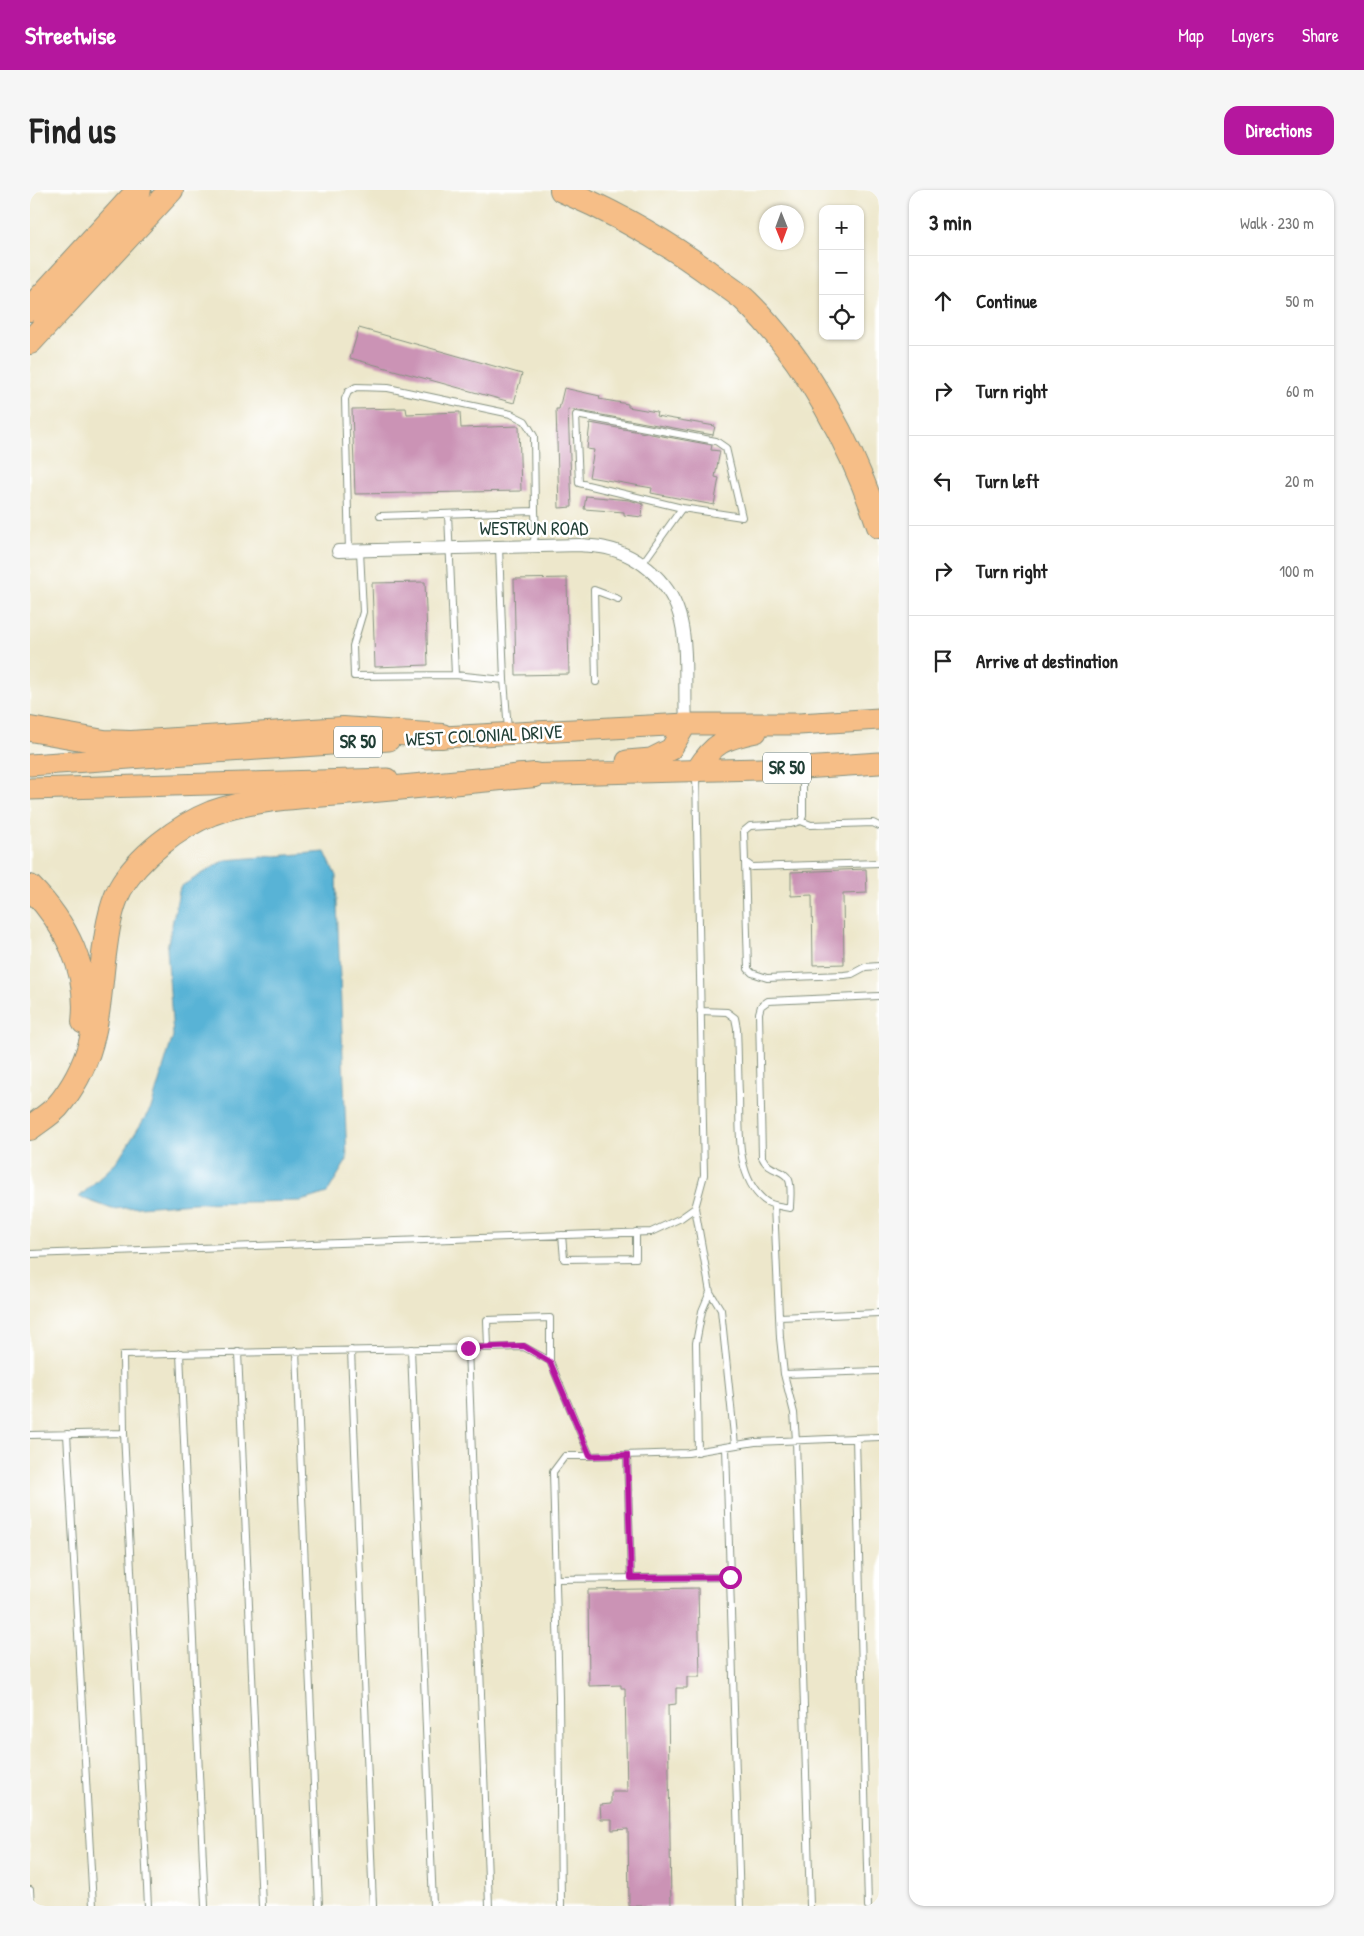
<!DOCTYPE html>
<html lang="en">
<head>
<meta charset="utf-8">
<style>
	:root { --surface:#fff; --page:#f6f6f6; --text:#222; --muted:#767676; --line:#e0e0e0; --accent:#b5179e }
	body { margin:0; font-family:"Patrick Hand",sans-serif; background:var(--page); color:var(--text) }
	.controls { position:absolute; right:15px; top:15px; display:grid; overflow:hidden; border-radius:10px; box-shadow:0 1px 4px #0004 }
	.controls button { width:45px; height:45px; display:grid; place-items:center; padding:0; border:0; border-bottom:1px solid var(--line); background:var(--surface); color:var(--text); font:25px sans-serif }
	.compass { position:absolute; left:729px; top:15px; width:45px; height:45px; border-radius:50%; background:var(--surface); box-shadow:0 1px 4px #0004; rotate:179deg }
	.stop { position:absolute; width:15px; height:15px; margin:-11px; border:4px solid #b5179e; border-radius:50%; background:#fff }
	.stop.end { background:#b5179e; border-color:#fff; box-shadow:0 1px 5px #0008 }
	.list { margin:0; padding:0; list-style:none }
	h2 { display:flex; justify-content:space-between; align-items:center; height:65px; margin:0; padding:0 20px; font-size:21px }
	h2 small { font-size:16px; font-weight:400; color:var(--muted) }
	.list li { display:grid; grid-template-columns:32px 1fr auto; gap:15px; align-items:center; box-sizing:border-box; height:90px; padding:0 20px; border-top:1px solid var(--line) }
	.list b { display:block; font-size:19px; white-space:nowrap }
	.list em { font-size:16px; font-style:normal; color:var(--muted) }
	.icon { flex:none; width:28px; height:28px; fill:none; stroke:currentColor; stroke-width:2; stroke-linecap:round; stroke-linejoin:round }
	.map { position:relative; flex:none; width:849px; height:1716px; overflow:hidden; border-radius:15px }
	header { display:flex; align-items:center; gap:30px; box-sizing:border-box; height:70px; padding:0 25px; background:var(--accent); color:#fff }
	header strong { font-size:24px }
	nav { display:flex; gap:28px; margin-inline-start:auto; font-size:18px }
	.intro { display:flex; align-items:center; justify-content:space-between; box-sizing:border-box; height:120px; padding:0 30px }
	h1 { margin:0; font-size:35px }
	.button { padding:12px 22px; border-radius:15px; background:var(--accent); color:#fff; font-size:18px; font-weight:700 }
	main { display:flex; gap:30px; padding:0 30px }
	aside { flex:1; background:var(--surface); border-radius:15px; box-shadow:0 1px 4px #0004 }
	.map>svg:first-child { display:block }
	.water { fill:#58b3d6; stroke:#3c7885 }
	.building { fill:#cb93b5 }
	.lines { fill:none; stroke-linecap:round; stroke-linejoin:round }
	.service-casing { stroke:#869280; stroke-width:8 }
	.minor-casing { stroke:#869280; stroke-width:14 }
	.trunk-casing { stroke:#869280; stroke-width:23 }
	.motorway-casing { stroke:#869280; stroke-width:26 }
	.service { stroke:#fff; stroke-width:6 }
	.minor { stroke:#fff; stroke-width:12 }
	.trunk { stroke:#f6be87; stroke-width:21 }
	.motorway { stroke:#f6be87; stroke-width:24 }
	.route { stroke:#b5179e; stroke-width:6 }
	.labels { text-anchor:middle; stroke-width:5; stroke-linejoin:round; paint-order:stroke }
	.shield { fill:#fff; stroke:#627771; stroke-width:1 }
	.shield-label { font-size:18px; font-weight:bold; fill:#1f3d34 }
	.street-label { font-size:19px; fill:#1f3d34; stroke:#fff }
</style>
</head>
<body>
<header>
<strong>Streetwise</strong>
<nav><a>Map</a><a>Layers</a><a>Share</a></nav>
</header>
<div class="intro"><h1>Find us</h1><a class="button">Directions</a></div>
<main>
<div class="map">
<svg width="849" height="1716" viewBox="0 0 849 1716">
	<rect width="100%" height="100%" fill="#fff"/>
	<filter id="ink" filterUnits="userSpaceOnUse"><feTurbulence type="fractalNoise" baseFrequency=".02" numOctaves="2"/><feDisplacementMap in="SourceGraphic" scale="10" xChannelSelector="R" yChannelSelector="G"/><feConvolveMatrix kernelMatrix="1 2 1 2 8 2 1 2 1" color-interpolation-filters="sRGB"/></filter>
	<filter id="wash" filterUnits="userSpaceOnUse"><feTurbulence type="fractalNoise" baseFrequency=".0096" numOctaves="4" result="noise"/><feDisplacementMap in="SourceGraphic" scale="20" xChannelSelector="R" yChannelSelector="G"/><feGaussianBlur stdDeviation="1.12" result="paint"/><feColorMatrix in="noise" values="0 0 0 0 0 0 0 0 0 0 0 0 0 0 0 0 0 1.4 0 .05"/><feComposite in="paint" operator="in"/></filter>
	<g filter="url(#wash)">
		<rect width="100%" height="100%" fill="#ede7cb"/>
		<!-- water -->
		<path class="water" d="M295,662L306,686L317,970L297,1003L271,1011L164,1013L82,1019L49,1007L87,972L121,918L143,846L137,758L150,697L195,670Z"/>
		<g id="blocks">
			<!-- building -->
			<path class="building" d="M329,138L492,184L484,213L320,168Z
				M534,198L570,206L569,209L598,214V217L627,222L626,226L685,236L683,245L538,219L542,317L529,318L526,219H529Z
				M376,218L377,224L430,222L431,238L489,236L491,301L325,304L322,219Z
				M560,233L682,255L681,260L690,261L685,287L689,288L684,315L621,303L622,298L559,287L564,260L557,259Z
				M556,306L599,310L613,314L612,327L594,325V322L554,319Z
				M537,388L539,484L486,485L484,389Z
				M395,392L398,475L345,477L342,393Z
				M836,679L837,703L813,704L814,774L783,775L782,705L761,706V682Z
				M668,1398L670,1487H657V1498H646V1514L638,1515L641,1716H599L598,1639L582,1640V1629H571L570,1615L581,1614V1602H597L595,1498H591V1495L559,1496L558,1400Z"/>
		</g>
	</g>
	<g filter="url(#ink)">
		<use href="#blocks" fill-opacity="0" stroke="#869280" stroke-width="1"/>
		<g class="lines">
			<!-- service casing -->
			<g class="service-casing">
				<path id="service" d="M350,326L505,321L506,343L502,356
					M469,357L474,490
					M319,361L315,209L318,202L326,197L358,198L481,224L495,231L504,246L505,321
					M330,361L333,422L323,456L324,486L425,485L418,324
					M612,374L652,318L712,327L696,258L686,251L546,225L549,293L652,318
					M425,485L474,490L478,540
					M566,492L564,400L588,409
					M771,631L773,626V581
					M849,636L843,633L781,635L771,631L761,634L720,636L714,641L715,672L722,677L849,673
					M715,672L718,779L722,783L737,788L814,785L822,784L835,777L849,776
					M670,821L697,822L705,828L707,838C708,860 708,882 709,904C710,938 705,986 734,1010C741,1016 751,1016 760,1018C760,1009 762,998 759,990C754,978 739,983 732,967L729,823L731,816L738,811L849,806
					M744,1015L750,1148L754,1184L764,1223L766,1250L780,1716
					M665,1018L680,1102
					M532,1045L534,1069L606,1068V1042
					M0,1064L621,1042L651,1028L665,1018L674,985L666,585
					M749,1127L849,1123
					M458,1157L457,1130L520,1128V1171
					M438,1158L459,1716
					M381,1159L403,1716
					M321,1160L343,1716
					M266,1161L289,1716
					M208,1162L232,1716
					M150,1163L175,1716
					M754,1184L849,1181
					M94,1243L118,1716
					M37,1244L63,1716
					M0,1245L94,1243L93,1165L494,1157L520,1171L560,1266L658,1263L725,1252L849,1247
					M826,1248L838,1716
					M696,1257L710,1716
					M668,1262L666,1153L672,1121L680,1102L691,1120L705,1255
					M597,1265L601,1388
					M526,1389L700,1387
					M0,1700L1,1716
					M531,1716L529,1507L523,1282L535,1266H560"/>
			</g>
			<!-- minor casing -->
			<g class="minor-casing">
				<path id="minor" d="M308,361L550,355C558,356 568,356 576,358C612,366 643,395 651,431C658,461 654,502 656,534"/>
			</g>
			<!-- trunk casing -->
			<g class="trunk-casing">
				<path id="trunk" d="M395,548L656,534H769L849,529
					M597,571L621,569L641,559L656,534
					M0,575L359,550
					M666,581C684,552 694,549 726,542
					M488,585L773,578L849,573
					M0,599L357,589"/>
			</g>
			<!-- motorway casing -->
			<g class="motorway-casing">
				<path id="motorway" d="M532,0C588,24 638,52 687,89C696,96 708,103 717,112C778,172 822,256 849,336
					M0,119L109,0
					M0,152L141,0
					M0,539L74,552L101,553L313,539L412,546
					M0,697C35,732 60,780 54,832
					M0,938C9,931 19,925 27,917C65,872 67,828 73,772C76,749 79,720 90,699C108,667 149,636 182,623C220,609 272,606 313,603C377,597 441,591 505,585"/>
			</g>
			<!-- service -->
			<use href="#service" class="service"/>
			<!-- minor -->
			<use href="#minor" class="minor"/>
			<!-- trunk -->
			<use href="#trunk" class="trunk"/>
			<!-- motorway -->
			<use href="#motorway" class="motorway"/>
		</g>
	</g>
	<g class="lines" filter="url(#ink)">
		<!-- route -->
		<path class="route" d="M438,1158L494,1156L520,1172L560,1266L597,1265L601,1388L700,1387"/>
	</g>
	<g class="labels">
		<!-- shield labels -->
		<g class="shield">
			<rect x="304" y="536.5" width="48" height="31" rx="4"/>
			<rect x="733" y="562.5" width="48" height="31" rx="4"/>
		</g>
		<g class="shield-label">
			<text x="328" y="558">SR 50</text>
			<text x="757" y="584">SR 50</text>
		</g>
		<!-- street labels -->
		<g class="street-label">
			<text x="504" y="345">WESTRUN ROAD</text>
			<text transform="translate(454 545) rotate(-3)" y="7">WEST COLONIAL DRIVE</text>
		</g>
	</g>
</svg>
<div class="controls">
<button>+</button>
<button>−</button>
<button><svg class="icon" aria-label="locate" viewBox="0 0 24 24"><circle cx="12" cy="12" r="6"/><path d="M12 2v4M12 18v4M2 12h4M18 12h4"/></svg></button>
</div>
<svg class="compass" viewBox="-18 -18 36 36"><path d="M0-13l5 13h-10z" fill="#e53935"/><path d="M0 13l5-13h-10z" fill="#767676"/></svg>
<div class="stop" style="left:700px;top:1387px"></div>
<div class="stop end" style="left:438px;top:1158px"></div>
</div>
<aside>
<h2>3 min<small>Walk · 230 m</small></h2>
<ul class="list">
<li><svg class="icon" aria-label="ahead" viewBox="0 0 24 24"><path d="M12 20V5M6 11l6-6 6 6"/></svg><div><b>Continue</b></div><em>50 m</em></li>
<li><svg class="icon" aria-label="right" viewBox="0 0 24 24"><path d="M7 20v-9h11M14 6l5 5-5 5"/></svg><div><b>Turn right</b></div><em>60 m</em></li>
<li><svg class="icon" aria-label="left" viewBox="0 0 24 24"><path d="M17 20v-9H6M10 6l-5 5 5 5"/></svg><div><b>Turn left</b></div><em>20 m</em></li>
<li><svg class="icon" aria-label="right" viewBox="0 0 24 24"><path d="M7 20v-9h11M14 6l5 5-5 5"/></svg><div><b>Turn right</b></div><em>100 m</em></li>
<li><svg class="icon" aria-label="arrive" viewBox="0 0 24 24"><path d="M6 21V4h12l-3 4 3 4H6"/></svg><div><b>Arrive at destination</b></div></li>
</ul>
</aside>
</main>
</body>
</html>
